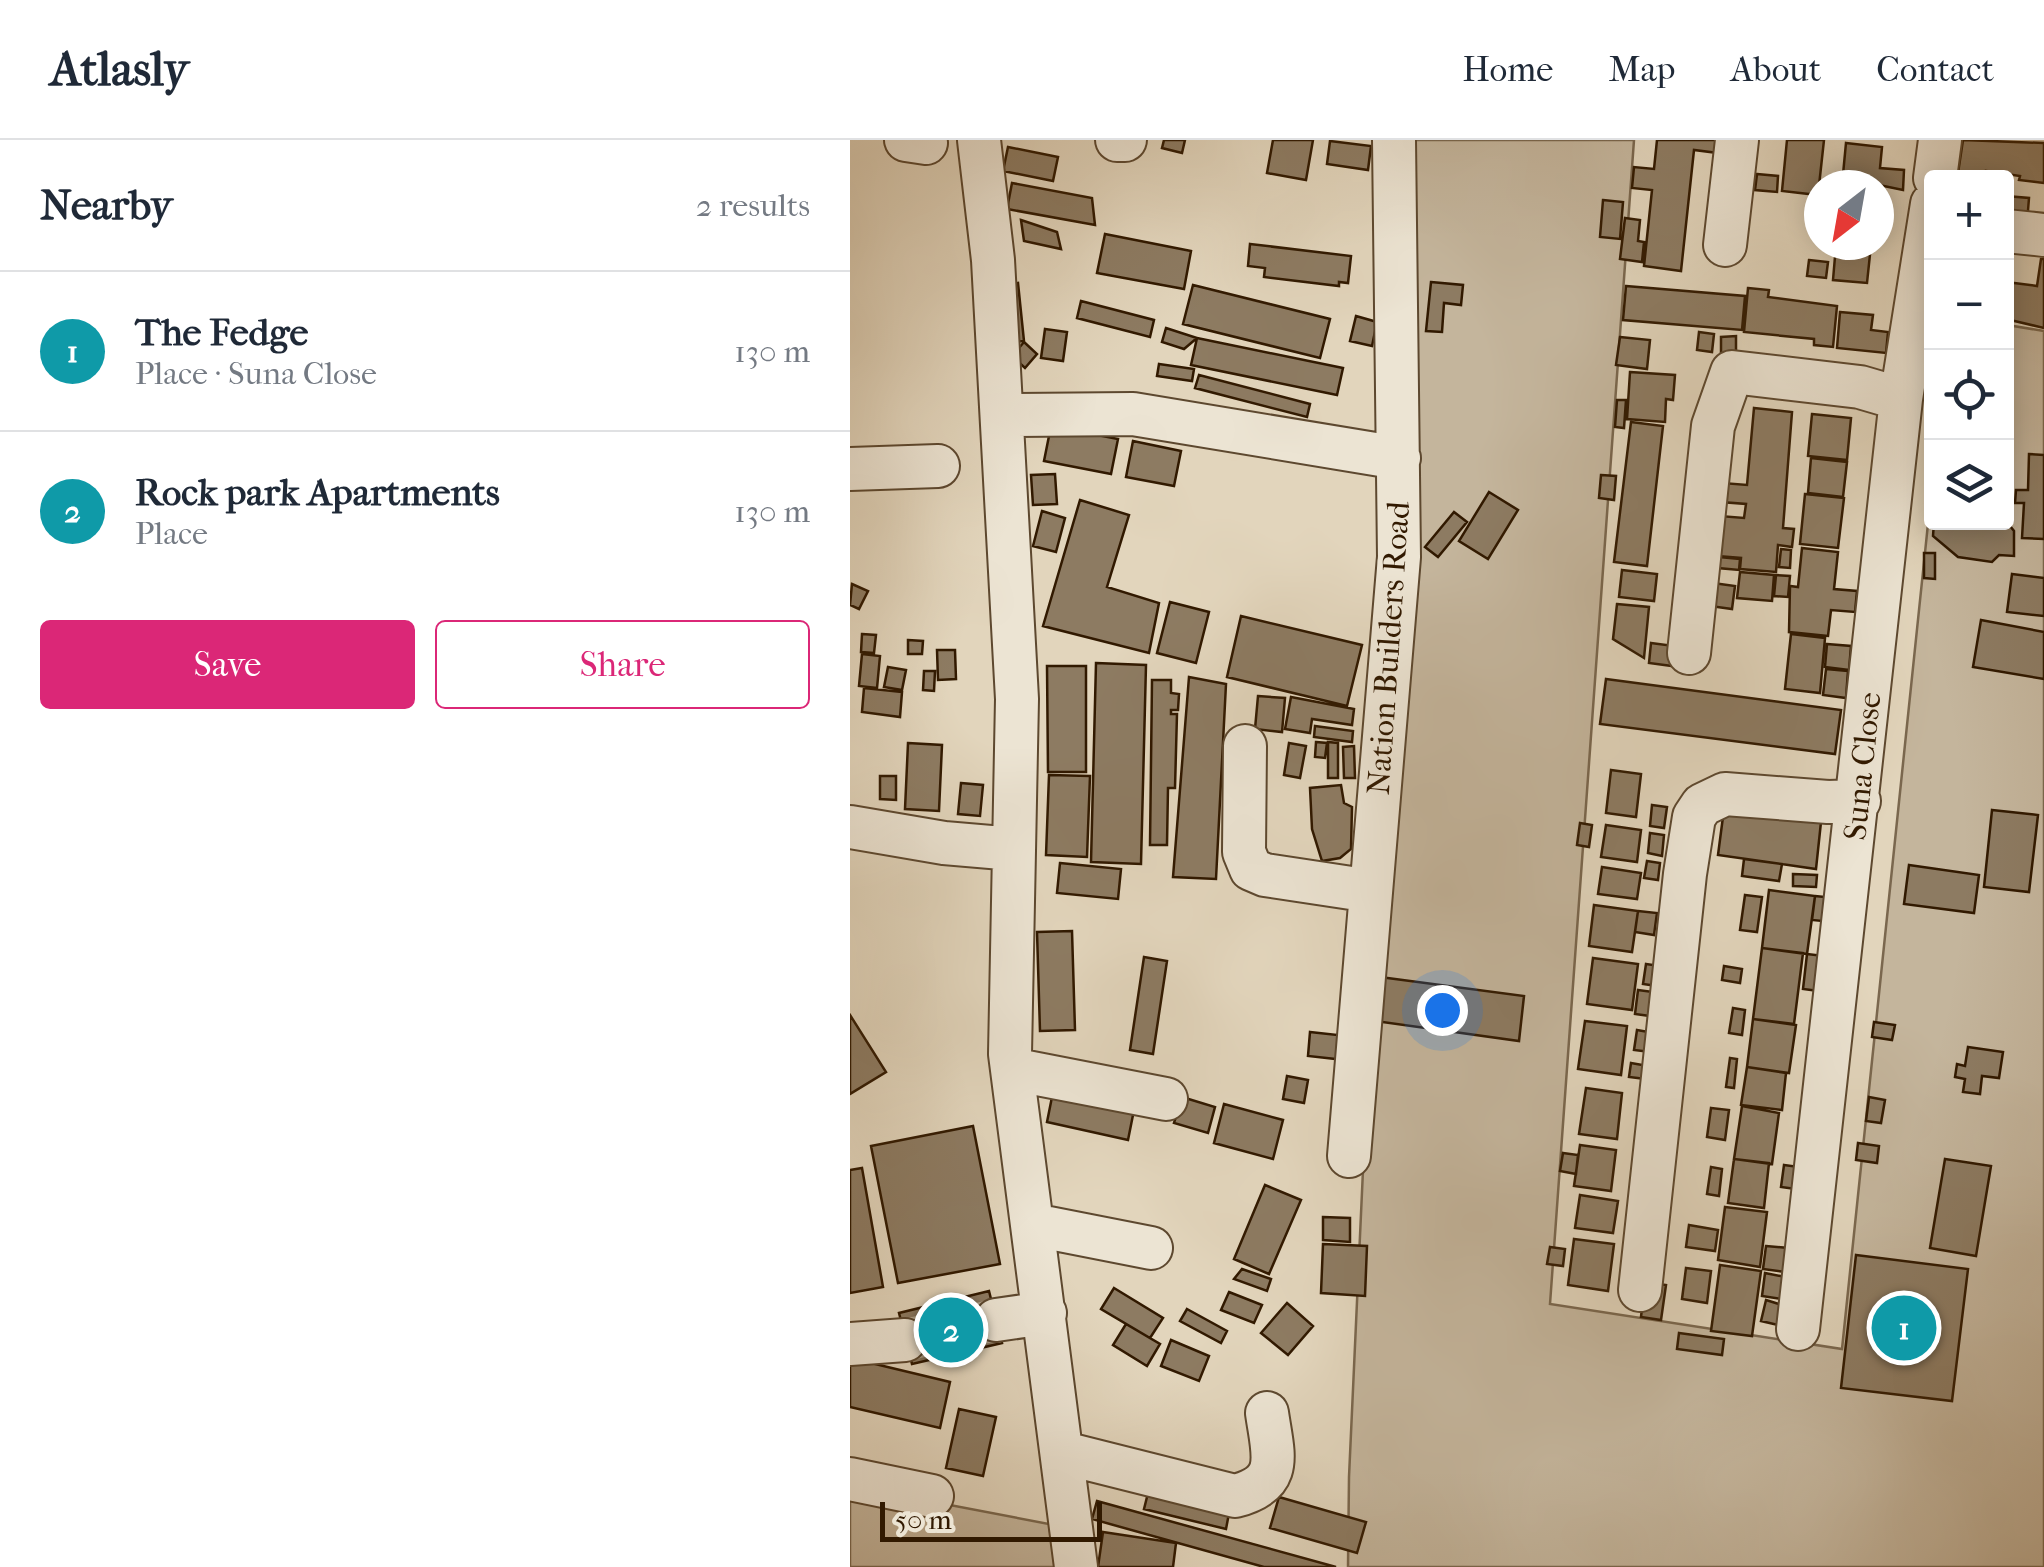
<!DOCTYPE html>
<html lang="en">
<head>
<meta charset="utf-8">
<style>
	:root { --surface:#fff; --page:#f2f2f3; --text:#1f2937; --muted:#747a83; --line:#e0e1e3; --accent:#db2777 }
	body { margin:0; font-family:"IM FELL French Canon",serif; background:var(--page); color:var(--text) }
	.controls { position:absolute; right:30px; top:30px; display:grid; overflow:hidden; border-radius:10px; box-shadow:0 5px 25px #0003 }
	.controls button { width:90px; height:90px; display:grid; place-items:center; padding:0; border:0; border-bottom:2px solid var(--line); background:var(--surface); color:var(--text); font:50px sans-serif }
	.compass { position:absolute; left:954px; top:30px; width:90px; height:90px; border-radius:50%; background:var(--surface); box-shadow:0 5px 25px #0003; rotate:211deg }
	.scale { position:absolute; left:30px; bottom:25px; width:222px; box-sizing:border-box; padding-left:10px; border:5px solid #311900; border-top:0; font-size:28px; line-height:35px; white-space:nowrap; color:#311900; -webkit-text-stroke:8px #ece4d3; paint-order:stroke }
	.you { position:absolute; left:592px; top:870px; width:35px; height:35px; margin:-25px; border:8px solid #fff; border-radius:50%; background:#1a73e8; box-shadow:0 0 0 15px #1a73e833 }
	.badge { display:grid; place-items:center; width:65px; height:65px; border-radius:50%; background:var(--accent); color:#fff; font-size:32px; font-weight:700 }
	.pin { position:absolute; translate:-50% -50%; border:5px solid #fff; box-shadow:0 2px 10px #0006 }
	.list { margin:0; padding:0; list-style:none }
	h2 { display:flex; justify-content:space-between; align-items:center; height:130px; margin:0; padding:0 40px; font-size:42px }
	h2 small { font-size:32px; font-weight:400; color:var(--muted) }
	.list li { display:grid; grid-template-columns:65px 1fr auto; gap:30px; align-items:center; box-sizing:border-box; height:160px; padding:0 40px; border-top:2px solid var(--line) }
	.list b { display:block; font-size:38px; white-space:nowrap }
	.list p { margin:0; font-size:32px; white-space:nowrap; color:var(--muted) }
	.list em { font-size:32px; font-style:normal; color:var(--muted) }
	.actions { display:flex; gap:20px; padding:30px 40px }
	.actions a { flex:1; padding:22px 0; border:2px solid var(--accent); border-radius:10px; text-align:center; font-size:35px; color:var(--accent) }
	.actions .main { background:var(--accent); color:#fff }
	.icon { flex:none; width:55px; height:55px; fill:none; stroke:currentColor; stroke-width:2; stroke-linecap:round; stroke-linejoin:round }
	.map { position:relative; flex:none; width:1194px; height:1427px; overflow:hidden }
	header { display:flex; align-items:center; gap:60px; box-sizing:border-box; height:140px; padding:0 50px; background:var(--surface); border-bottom:2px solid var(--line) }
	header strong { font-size:48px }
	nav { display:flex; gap:55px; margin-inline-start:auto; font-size:35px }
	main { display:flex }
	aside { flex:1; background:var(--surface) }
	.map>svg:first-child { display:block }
	.green { fill:#c4b59c; stroke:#7a674e; stroke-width:2.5 }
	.building { fill:#8d7b62; stroke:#311900; stroke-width:2.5 }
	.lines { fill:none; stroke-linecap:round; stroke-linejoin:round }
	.minor-tunnel { stroke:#bfaf96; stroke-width:42; stroke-dasharray:42 21; stroke-linecap:butt }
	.minor-casing { stroke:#5d482f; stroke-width:46 }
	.minor { stroke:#ece4d3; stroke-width:42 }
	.labels { text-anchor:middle; stroke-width:10; stroke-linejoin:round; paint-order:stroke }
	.street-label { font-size:32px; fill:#311900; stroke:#ece4d3 }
</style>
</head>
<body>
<header>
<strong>Atlasly</strong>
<nav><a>Home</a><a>Map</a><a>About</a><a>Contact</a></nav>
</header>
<main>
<aside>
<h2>Nearby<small>2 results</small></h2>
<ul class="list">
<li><span class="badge" style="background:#0f9aa8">1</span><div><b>The Fedge</b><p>Place · Suna Close</p></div><em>130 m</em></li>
<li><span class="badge" style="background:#0f9aa8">2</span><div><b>Rock park Apartments</b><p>Place</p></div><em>130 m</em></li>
</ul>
<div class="actions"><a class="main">Save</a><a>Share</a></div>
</aside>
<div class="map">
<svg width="1194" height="1427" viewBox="0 0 1194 1427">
	<rect width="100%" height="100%" fill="#e2d5bc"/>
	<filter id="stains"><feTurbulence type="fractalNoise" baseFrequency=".002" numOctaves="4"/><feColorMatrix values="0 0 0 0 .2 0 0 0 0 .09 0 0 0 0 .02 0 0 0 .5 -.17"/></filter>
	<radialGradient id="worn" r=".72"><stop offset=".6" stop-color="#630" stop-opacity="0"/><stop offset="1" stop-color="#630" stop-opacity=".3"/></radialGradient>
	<!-- green -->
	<path class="green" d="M560,0H784L700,1164L992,1209L1081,355L1082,382H1156L1157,185L1194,191V1427H498L499,1337Z
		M0,1346L199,1384L205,1427H0Z"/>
	<!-- building -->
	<path class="building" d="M314,0H335L332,13L312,8Z
		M423,0H463L456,40L417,33Z
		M807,0H869L868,13L844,10L831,131L794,126L802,50L782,48L784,27L804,29Z
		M937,0H974L968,55L932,51Z
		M1113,0L1194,3V43L1169,40L1170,36L1136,31V37L1108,33Z
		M480,1L521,6L518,30L477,24Z
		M996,3L1032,7L1030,28L1054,30L1053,50L1029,45H992Z
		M158,7L208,17L203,41L153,31Z
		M907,34L928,36L927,52L905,50Z
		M162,43L242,58L245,85L157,69Z
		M1156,56L1179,58L1177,83L1156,82Z
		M753,60L773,62L770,99L750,97Z
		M775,78L790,80L788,101L794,102L792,122L770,119Z
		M171,80L207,92L211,109L174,101Z
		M255,94L341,111L334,149L247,133Z
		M400,104L501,116L498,143L489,142V146L414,137L415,128L398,126Z
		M986,105H1021L1017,143L983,140Z
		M1191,119H1194V188L1156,179V142L1187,146Z
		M959,120L978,122L976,138L957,136Z
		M581,142L613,145L611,165L594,163L592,192L576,191Z
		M168,143L174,201L156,202L150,145Z
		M343,145L480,179L470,218L333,184Z
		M776,146L895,156L892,190L773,180Z
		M898,148L919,150L918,157L987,166L983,207L964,205V199L894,192Z
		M231,161L304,180L300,197L227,178Z
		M990,172L1023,175L1021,190L1038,192L1036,213L987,208Z
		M506,176L527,182L522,206L500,201Z
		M316,188L347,198L334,209L312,202Z
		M195,189L217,192L213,221L191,218Z
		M849,192L864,194L862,212L847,210Z
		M886,196V216H871V197Z
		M770,197L800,200L797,229L766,225Z
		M347,198L493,228L487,255L341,225Z
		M174,202L187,214L175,228L162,216Z
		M309,224L344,229L342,241L307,236Z
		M780,232L825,235L823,260L816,259L815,282L777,279Z
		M349,235L460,264L457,277L345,248Z
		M767,260H776L774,288L765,287Z
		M904,268L942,272L933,388L944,389L942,407L928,405L926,432L890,429L891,418L867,416L870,376L894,378L896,364L871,362L873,343L897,345Z
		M962,274L1001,278L997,320L958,316Z
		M781,282L813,286L797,426L764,422Z
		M201,286L268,299L261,334L194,321Z
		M283,301L331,311L324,346L276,337Z
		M1179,314L1194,315V399L1172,398L1174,363H1165L1166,350H1178Z
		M961,318L997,322L993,357L958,353Z
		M205,334L207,364L183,365L181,335Z
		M751,335L766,336L764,360L749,358Z
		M639,352L668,370L638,419L609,401Z
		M955,354L994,358L988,408L950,404Z
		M230,360L279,375L257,447L309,463L299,513L193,486Z
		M192,371L215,378L206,412L183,406Z
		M604,372L617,382L588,417L575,407Z
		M1156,381L1164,391V416L1149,415L1142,422L1108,417L1083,396L1084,382Z
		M952,408L988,412L984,449L1007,451L1005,472L981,470L978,496L939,492L940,446L948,447Z
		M931,409L941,410L940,428L929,427Z
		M1074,413H1085V439L1074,438Z
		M869,417L890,419L889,430L868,428Z
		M772,430L807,434L804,461L769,457Z
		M890,432L924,435L922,461L887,458Z
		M1162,434L1194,438V476L1157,472Z
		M926,435L940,436L938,457L924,456Z
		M863,443L885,446L882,469L860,466Z
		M2,444L18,451L9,469L0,465Z
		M320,462L359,472L346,523L307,513Z
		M767,464L799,467L794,518L763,499Z
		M391,476L512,505L497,566L377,537Z
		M1131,480L1194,492V539L1123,527Z
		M12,494L26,495L24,513L11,512Z
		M941,494L975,498L970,553L935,549Z
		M58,500L73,501L72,514H58Z
		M801,503L824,506L822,526L799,523Z
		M977,504L1001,506L999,530L975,527Z
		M87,510H105L106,539L88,540Z
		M12,514L30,516L27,548L9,546Z
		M246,523L296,525L291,724L241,722Z
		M197,526H236V632H198Z
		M38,527L56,530L52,550L34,547Z
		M976,529L998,531L996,558L973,555Z
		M74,531H85L84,551L73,550Z
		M339,537L376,544L366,739L323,737Z
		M756,539L991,570L985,614L750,584Z
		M302,540H321V553L329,554L328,570H321V574H327L325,648H318L317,705H300Z
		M14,548L52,552L50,577L12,572Z
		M408,556L435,558L432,592L405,589Z
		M441,557L504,569L502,585L462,579L460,593L435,589Z
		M465,586L503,591L502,602L464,597Z
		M466,602L477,603L475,618L465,617Z
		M478,602L488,603V638H478Z
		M58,603L92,605L89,671L55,669Z
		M439,603L456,606L450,638L434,635Z
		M504,606L505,638H494L493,607Z
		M761,630L791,634L786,677L756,673Z
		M199,635L240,636L237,717L196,715Z
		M30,636H46V660L30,659Z
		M111,643L133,645L130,676L108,674Z
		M491,645L494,663L502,667L501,709L490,718L472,721L462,689L460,648Z
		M802,665L817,667L814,688L800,686Z
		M874,669L971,682L966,729L868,715Z
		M1142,670L1188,675L1179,752L1134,747Z
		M730,683L742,685L739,707L727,705Z
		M756,685L791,690L787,722L751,717Z
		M800,693L814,695L812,716L798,713Z
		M894,719L932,724L929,741L892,736Z
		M797,721L810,723L808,740L794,738Z
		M210,723L271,729L268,759L207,753Z
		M1059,725L1129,735L1124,773L1054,764Z
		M752,727L791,733L787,759L748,754Z
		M943,734L967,735L966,747L943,746Z
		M919,750L965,756L957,814L912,808Z
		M895,755L912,757L907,792L890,790Z
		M965,756L985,758L982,782L962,780Z
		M744,765L788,771L782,812L739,806Z
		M788,771L807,773L804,795L785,792Z
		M222,791L225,890L190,891L187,792Z
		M912,808L953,813L944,884L903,879Z
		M957,814L974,816L969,851L953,849Z
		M294,817L317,821L303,914L280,910Z
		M743,818L788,824L782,870L737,864Z
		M796,824L810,826L807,846L793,844Z
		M874,826L892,829L890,843L872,840Z
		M530,837L674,856L669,901L525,881Z
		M788,850L803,852L800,876L785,874Z
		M883,868L895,870L892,895L879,893Z
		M0,875L36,932L0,954Z
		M903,879L946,885L939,933L897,927Z
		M735,881L777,886L771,935L728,929Z
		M1024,882L1045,885L1042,900L1022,897Z
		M787,890L804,893L801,912L784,910Z
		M460,892L497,896L495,920L458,916Z
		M1118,907L1153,912L1149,938L1132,936L1130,954L1113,952L1115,939L1105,937L1107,924L1115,926Z
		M880,918L887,919L884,948L876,947Z
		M781,923L798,926L796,939L779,937Z
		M897,927L936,933L932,970L891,965Z
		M437,936L458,940L454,963L433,959Z
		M205,942L286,960L278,1000L197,982Z
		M736,948L772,953L767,999L729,994Z
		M332,957L365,967L358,993L324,983Z
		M1019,957L1035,960L1031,983L1016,981Z
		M374,964L433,980L423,1019L364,1003Z
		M892,966L929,973L922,1024L884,1019Z
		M861,968L879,970L875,1000L857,997Z
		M123,986L150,1124L48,1143L21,1006Z
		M1008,1003L1029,1006L1027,1023L1006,1020Z
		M730,1005L766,1010L761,1051L724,1046Z
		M713,1013L728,1015L726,1034L710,1031Z
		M884,1019L919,1023L914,1068L878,1063Z
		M1095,1019L1141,1026L1126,1116L1080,1108Z
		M934,1025L949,1027L946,1049L931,1047Z
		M861,1027L872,1029L869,1056L857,1054Z
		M12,1028L33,1147L0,1153V1030Z
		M415,1045L451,1060L419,1134L384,1119Z
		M730,1055L768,1061L763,1093L725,1088Z
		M875,1067L917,1072L910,1127L868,1120Z
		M473,1077L500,1078V1102L473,1100Z
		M839,1085L868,1090L865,1111L836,1107Z
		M724,1099L764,1104L758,1151L718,1145Z
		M473,1104L517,1106L515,1156L471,1153Z
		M916,1106L938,1108L935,1132L913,1129Z
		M700,1107L715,1109L713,1126L697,1124Z
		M1006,1115L1118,1129L1102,1261L991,1248Z
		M870,1125L911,1131L902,1196L861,1191Z
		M836,1128L861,1131L857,1163L832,1159Z
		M392,1129L421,1139L417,1151L384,1139Z
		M915,1133L935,1137L931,1159L912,1156Z
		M795,1142L816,1145L811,1180L791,1177Z
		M264,1148L313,1178L300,1198L251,1169Z
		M139,1151L152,1203L62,1224L49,1173Z
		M379,1152L412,1165L404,1183L371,1170Z
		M916,1160L932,1165L928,1185L911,1181Z
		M437,1163L463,1186L438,1215L411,1193Z
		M337,1169L377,1191L371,1203L330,1181Z
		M276,1184L310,1204L297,1226L263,1205Z
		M829,1193L874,1199L872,1215L827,1209Z
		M321,1200L359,1216L349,1241L311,1226Z
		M0,1218L100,1242L90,1288L0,1267Z
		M109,1269L146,1277L133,1336L96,1328Z
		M299,1349L380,1368L376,1389L294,1369Z
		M429,1357L516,1382L507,1413L420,1388Z
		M247,1361L486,1427H414L242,1379Z
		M253,1392L326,1403L323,1427H248Z"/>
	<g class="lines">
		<!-- minor-tunnel -->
		<path class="minor-tunnel" d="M55,1200L146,1180"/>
		<!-- minor casing -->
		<g class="minor-casing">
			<path id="minor" d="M56,0L76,3
				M129,0L143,120L167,559L160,914L226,1427
				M267,0H275
				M1085,38L1090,0
				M1156,91L1194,95
				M875,105L887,0
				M153,275L283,274L549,318
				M0,329L88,326
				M839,513L863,286L882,232L1010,247L1051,259
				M395,606L394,712L401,729L415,735L521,751
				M0,687L94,703L164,709
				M162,929L316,959
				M499,1016L549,417L544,0
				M184,1085L301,1108
				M790,1150L835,734L844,677L852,665L875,654L978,662L1009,661
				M146,1180L195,1173
				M948,1189L1051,259L1082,64
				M0,1204L55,1200
				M214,1313L385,1356C435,1343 423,1315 417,1273
				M0,1339L82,1356"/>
		</g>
		<!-- minor -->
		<use href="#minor" class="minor"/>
	</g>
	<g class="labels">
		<!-- street labels -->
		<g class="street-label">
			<text transform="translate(538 508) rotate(-86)" y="11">Nation Builders Road</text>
			<text transform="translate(1012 626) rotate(-84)" y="11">Suna Close</text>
		</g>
	</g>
	<rect width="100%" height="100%" filter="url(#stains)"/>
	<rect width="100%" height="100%" fill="url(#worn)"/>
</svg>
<div class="controls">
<button>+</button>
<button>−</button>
<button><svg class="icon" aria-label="locate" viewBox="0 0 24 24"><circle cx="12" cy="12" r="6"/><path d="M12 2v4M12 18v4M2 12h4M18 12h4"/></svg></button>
<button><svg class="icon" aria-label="layers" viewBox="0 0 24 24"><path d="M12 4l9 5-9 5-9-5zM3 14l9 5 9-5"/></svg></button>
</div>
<svg class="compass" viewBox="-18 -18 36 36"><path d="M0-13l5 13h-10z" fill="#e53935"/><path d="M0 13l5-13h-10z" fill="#747a83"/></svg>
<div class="scale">50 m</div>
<div class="you"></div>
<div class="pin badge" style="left:1054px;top:1188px;background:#0f9aa8">1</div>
<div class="pin badge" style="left:101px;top:1190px;background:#0f9aa8">2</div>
</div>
</main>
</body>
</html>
